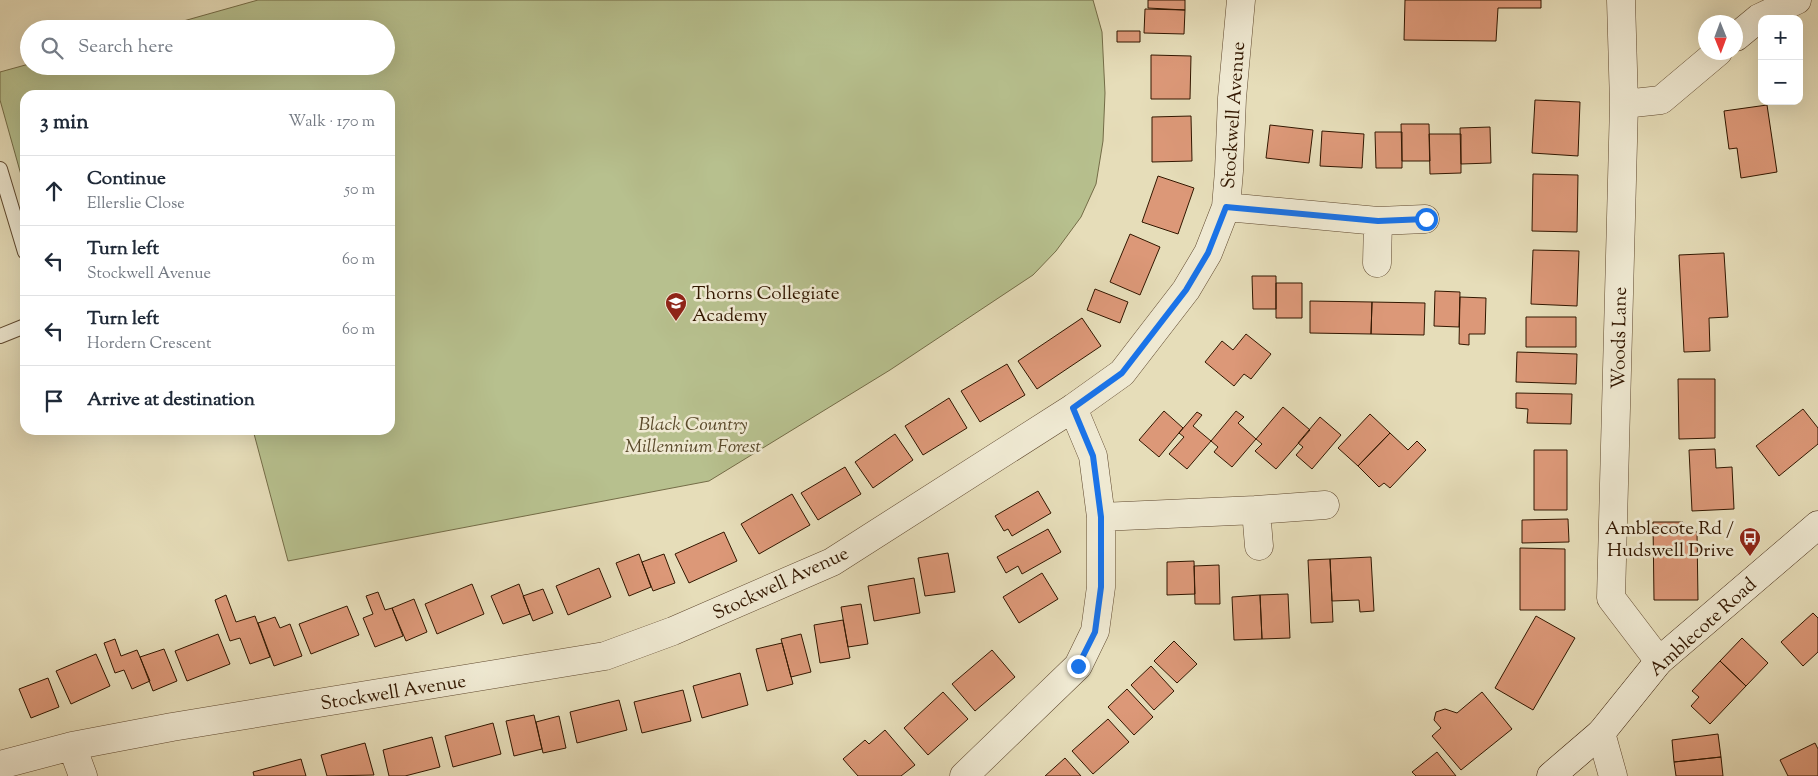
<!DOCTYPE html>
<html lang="en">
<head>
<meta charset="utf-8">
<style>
	:root { --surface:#fff; --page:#f6f6f7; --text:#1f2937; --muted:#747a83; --line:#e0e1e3 }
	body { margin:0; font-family:"Sorts Mill Goudy",serif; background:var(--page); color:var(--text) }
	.controls { position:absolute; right:15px; top:15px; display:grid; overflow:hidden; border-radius:10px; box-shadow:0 5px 20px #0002 }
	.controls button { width:45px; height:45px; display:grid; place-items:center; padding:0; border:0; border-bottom:1px solid var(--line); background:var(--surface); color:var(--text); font:25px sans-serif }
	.compass { position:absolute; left:1698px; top:15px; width:45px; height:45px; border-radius:50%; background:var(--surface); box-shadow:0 5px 20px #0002; rotate:179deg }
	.stop { position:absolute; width:15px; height:15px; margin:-11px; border:4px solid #1a73e8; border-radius:50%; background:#fff }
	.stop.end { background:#1a73e8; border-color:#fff; box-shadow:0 1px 5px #0008 }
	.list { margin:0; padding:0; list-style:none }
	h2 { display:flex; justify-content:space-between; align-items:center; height:65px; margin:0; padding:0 20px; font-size:21px }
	h2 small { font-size:16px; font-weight:400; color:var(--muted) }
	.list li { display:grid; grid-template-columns:32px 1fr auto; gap:15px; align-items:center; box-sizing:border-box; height:70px; padding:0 20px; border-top:1px solid var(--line) }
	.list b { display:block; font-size:19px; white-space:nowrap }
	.list p { margin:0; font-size:16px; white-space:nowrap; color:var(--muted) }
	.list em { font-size:16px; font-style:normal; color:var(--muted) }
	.icon { flex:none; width:28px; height:28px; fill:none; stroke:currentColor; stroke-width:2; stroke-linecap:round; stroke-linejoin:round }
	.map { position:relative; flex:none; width:1818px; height:776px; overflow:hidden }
	.search { position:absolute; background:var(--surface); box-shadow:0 5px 20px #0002; left:20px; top:20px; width:375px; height:55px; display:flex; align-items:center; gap:12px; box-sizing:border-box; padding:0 18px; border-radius:28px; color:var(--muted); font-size:19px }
	.panel { position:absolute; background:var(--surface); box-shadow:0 5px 20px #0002; left:20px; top:90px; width:375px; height:345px; border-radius:15px }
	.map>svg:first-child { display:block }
	.green { fill:#b7c08e; stroke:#746c47 }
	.building { fill:#dc9878; stroke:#321700 }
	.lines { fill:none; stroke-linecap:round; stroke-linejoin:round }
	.lane-casing { stroke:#5f482e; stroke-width:16 }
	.street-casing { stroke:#5f482e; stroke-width:29 }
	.secondary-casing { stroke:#321700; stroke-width:29 }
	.lane { stroke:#efe9d2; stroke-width:14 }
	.street { stroke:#efe9d2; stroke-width:28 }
	.secondary { stroke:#efe9d2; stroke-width:28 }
	.route { stroke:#1a73e8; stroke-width:6 }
	.labels { text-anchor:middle; stroke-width:5; stroke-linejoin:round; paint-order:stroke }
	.street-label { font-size:19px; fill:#321700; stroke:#efe9d2 }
	.poi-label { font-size:19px; fill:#321700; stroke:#efe9d2; text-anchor:start }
	.park-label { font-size:19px; font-style:italic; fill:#5a4a2b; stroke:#efe9d2 }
</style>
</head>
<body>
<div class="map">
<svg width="1818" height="776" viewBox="0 0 1818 776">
	<rect width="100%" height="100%" fill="#e6ddb9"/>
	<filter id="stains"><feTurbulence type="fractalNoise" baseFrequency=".004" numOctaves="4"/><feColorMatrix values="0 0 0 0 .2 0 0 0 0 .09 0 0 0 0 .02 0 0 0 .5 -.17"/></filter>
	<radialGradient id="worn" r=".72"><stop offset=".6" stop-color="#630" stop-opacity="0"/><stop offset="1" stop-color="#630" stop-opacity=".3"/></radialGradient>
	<!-- green -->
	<path class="green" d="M258,0H1093L1102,32L1105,93L1103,141L1096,184L1081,217L1056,251L1033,275L890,370L709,481L288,561L253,430H390V95H25V189L0,100V72L29,64V66H386V29H155Z"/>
	<!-- building -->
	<path class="building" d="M1148,0H1185V10L1148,8Z
		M1405,0H1541V8H1498L1496,41L1404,40Z
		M1145,9L1185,10L1184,34L1144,33Z
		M1117,31H1140V42H1117Z
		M1151,55L1191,56L1190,99H1151Z
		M1535,100L1580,102L1578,156L1532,153Z
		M1767,105L1777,172L1741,178L1737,148L1729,149L1724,111Z
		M1191,116L1192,161L1152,162V117Z
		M1401,124H1429L1430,161H1402Z
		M1270,125L1313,130L1309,163L1266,158Z
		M1490,127L1491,163L1461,164L1460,128Z
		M1322,131L1364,134L1362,168L1320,166Z
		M1375,132H1402V168H1376Z
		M1429,134H1461V173L1430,174Z
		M1533,174L1578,175L1577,232L1532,231Z
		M1158,176L1194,188L1178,234L1142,222Z
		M1130,234L1160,247L1140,295L1110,282Z
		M1533,250L1579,251L1577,306L1531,304Z
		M1724,253L1728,317L1709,318L1710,351L1684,352L1679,255Z
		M1252,276H1276V309H1253Z
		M1276,283H1302V318H1276Z
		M1095,289L1128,302L1120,323L1087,310Z
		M1435,291L1460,292L1459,327L1434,326Z
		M1460,297L1486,298L1485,334H1469V345L1459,344Z
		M1310,301L1372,302L1371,334L1310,333Z
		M1372,302L1425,303L1424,335L1371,334Z
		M1526,317H1576V347H1526Z
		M1082,318L1101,346L1037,389L1018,361Z
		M1246,334L1271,354L1251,379L1244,374L1234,386L1205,362L1222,341L1233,350Z
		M1517,352L1577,354L1576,384L1516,382Z
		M1007,364L1025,395L980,422L961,391Z
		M1678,379H1715V438L1679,439Z
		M1516,393L1572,394L1571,424L1527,423L1528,409L1516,408Z
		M949,398L967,428L923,455L905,426Z
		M1283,407L1310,430L1276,469L1255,451L1262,444L1256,439Z
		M1803,409L1818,428V444L1779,476L1756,446Z
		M1164,411L1183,428L1159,457L1139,440Z
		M1236,411L1244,417L1238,423L1256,439L1232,467L1214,452L1218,447L1211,441Z
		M1197,412L1202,415L1193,426L1211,441L1187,469L1169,454L1184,437L1179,433Z
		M1370,414L1390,433L1358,466L1338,448Z
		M1320,417L1341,435L1312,469L1296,455L1303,447L1298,443Z
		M1390,433L1408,450L1417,441L1426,450L1390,488L1384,483L1379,487L1358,466Z
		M895,434L913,460L873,488L855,462Z
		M1715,449L1716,468L1732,467L1734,509L1692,511L1689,450Z
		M1534,450H1567V510H1534Z
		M845,467L861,494L818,520L801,493Z
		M1038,491L1051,513L1012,536L1008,529L1004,531L995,516Z
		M792,494L810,525L759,554L741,524Z
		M1568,519L1569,542L1522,543V520Z
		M1653,522H1683L1684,533L1697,532L1698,600H1654Z
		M1048,529L1061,552L1022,574L1018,566L1006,573L997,557Z
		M724,532L737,561L689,583L675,554Z
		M1520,548L1565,549V610H1520Z
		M948,553L955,592L925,596L918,558Z
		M639,554L651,587L629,596L616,563Z
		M664,554L675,583L653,591L642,562Z
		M1371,557L1374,611L1360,612L1359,600L1332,601L1330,559Z
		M1330,559L1333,622L1311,623L1308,560Z
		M1194,561L1195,594L1167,595V562Z
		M1219,565L1220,604H1195L1194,566Z
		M599,568L611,597L568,615L556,586Z
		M1042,573L1058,599L1019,623L1003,597Z
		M914,578L920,613L874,621L868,586Z
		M472,584L484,614L437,634L425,604Z
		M519,584L530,614L503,624L491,596Z
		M543,589L553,613L533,621L523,596Z
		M378,592L385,610L392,608L403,636L375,647L363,618L373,614L366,596Z
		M1288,594L1290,638L1262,639L1260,595Z
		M226,595L236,622L255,616L270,657L250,664L240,638L230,641L215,600Z
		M1260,595L1262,639L1234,640L1232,597Z
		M414,599L427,632L406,641L392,608Z
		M861,604L868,644L848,647L841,607Z
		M347,606L359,635L311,654L299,624Z
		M1813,613L1818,618V652L1803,666L1781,642Z
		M1536,616L1575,638L1533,710L1495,688Z
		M275,617L280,628L290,624L302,656L274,666L258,623Z
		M843,620L850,658L820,663L814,625Z
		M218,634L230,664L187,681L175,651Z
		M801,634L811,672L791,677L781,639Z
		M1742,638L1768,663L1746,686L1720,661Z
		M115,639L121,656L137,650L150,681L132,689L124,670L115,673L104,643Z
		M1174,641L1197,664L1177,683L1154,661Z
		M782,643L793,684L767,691L756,649Z
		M164,649L177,681L153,691L140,657Z
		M992,650L1015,677L975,711L952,684Z
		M96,654L110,686L71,704L56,671Z
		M1720,661L1746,686L1710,724L1691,706L1699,697L1692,691Z
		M1151,666L1174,691L1154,710L1131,685Z
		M740,673L748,705L702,718L693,686Z
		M48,678L59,707L31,718L19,689Z
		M1127,689L1153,717L1134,735L1108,707Z
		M683,690L691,721L642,733L634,702Z
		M943,692L968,719L928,755L904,728Z
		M1482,692L1512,729L1461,770L1432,736L1441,728L1434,720L1436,712L1445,709L1457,713Z
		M619,700L627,730L577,743L570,712Z
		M534,715L542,749L514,756L506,721Z
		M559,716L566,748L543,753L536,722Z
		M1108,719L1129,742L1093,774L1072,751Z
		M493,723L501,754L453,767L445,736Z
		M885,730L915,765L901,776H858L843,759L865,740L869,744Z
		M1718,734L1721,757L1674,762L1672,740Z
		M432,737L440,767L405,776H389L383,750Z
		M365,743L374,775L327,776L321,755Z
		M1815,743L1818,749V776H1788L1780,760Z
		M1437,752L1456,776H1416L1412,772Z
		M1721,757L1723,776H1676L1674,762Z
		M1065,758L1081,776H1045Z
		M301,759L306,776H254L253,772Z"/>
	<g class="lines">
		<!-- lane casing -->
		<g class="lane-casing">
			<path id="lane" d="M0,169L25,252
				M0,336L25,326"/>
		</g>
		<!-- street casing -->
		<g class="street-casing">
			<path id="street" d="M1621,0L1624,104L1611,598L1659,661
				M1736,37L1759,18L1797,0
				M1624,104L1661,100L1718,52
				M1226,207L1378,221L1425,219
				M1377,263L1378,221
				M1256,510L1259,546
				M1101,517L1256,510L1325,505
				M1601,733L1613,776
				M72,746L83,776
				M0,765L72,746L172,727L605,656L673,631L832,562L1073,408L1122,373L1186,290L1208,253L1226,207L1229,171L1232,98L1241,0
				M964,776L1078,666L1095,631L1101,587V517L1093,456L1073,408"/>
		</g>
		<!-- secondary casing -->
		<g class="secondary-casing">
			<path id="secondary" d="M1551,776L1601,733L1659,661L1818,525"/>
		</g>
		<!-- lane -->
		<use href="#lane" class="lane"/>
		<!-- street -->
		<use href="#street" class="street"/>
		<!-- secondary -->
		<use href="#secondary" class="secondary"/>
	</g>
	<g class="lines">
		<!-- route -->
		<path class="route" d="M1078,666L1095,632L1101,587V517L1093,456L1073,408L1122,373L1186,290L1208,253L1226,207L1378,221L1426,219"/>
	</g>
	<!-- icons -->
	<defs>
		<g id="school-pin" transform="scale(1.125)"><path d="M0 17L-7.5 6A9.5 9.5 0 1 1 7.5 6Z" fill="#8f2418" stroke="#efe9d2"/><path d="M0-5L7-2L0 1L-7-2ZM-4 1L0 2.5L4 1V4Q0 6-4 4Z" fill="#fff"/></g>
		<g id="bus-pin" transform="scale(1.125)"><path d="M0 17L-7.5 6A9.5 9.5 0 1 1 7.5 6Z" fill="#8f2418" stroke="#efe9d2"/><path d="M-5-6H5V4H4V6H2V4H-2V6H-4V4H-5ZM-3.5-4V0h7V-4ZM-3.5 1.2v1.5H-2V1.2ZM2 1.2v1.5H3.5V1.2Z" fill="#fff"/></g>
	</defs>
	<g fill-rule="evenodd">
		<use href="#school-pin" x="676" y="303"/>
		<use href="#bus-pin" x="1750" y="538"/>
	</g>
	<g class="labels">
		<!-- street labels -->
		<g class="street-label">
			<text transform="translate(1232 115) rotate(-86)" y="7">Stockwell Avenue</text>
			<text transform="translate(1618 338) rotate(-89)" y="7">Woods Lane</text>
			<text transform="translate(780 582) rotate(-25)" y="7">Stockwell Avenue</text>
			<text transform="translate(1702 626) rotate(-42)" y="7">Amblecote Road</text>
			<text transform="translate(393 691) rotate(-9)" y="7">Stockwell Avenue</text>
		</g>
		<!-- poi labels -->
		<g class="poi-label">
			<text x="692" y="299">Thorns Collegiate<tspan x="692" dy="22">Academy</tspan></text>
			<text x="1734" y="534" text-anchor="end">Amblecote Rd /<tspan x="1734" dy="22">Hudswell Drive</tspan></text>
		</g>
		<!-- park labels -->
		<g class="park-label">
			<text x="693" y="430">Black Country<tspan x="693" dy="22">Millennium Forest</tspan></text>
		</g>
	</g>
	<rect width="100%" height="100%" filter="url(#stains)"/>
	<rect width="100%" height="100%" fill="url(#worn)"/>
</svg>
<div class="controls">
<button>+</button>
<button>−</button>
</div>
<svg class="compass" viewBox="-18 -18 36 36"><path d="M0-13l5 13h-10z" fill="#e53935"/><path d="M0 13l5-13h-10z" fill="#747a83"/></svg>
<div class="stop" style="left:1426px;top:219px"></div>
<div class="stop end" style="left:1078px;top:666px"></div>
<div class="search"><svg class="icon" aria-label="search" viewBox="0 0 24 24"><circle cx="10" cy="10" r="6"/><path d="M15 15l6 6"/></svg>Search here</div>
<section class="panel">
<h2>3 min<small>Walk · 170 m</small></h2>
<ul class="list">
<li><svg class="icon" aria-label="ahead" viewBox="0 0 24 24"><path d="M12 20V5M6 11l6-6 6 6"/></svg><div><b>Continue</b><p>Ellerslie Close</p></div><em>50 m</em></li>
<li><svg class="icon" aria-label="left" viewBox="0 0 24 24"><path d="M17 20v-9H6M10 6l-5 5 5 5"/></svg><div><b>Turn left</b><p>Stockwell Avenue</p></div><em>60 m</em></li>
<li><svg class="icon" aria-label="left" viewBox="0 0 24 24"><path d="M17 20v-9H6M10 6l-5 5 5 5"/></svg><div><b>Turn left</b><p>Hordern Crescent</p></div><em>60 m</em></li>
<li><svg class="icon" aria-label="arrive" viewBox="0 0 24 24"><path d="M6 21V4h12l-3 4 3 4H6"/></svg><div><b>Arrive at destination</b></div></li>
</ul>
</section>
</div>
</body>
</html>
